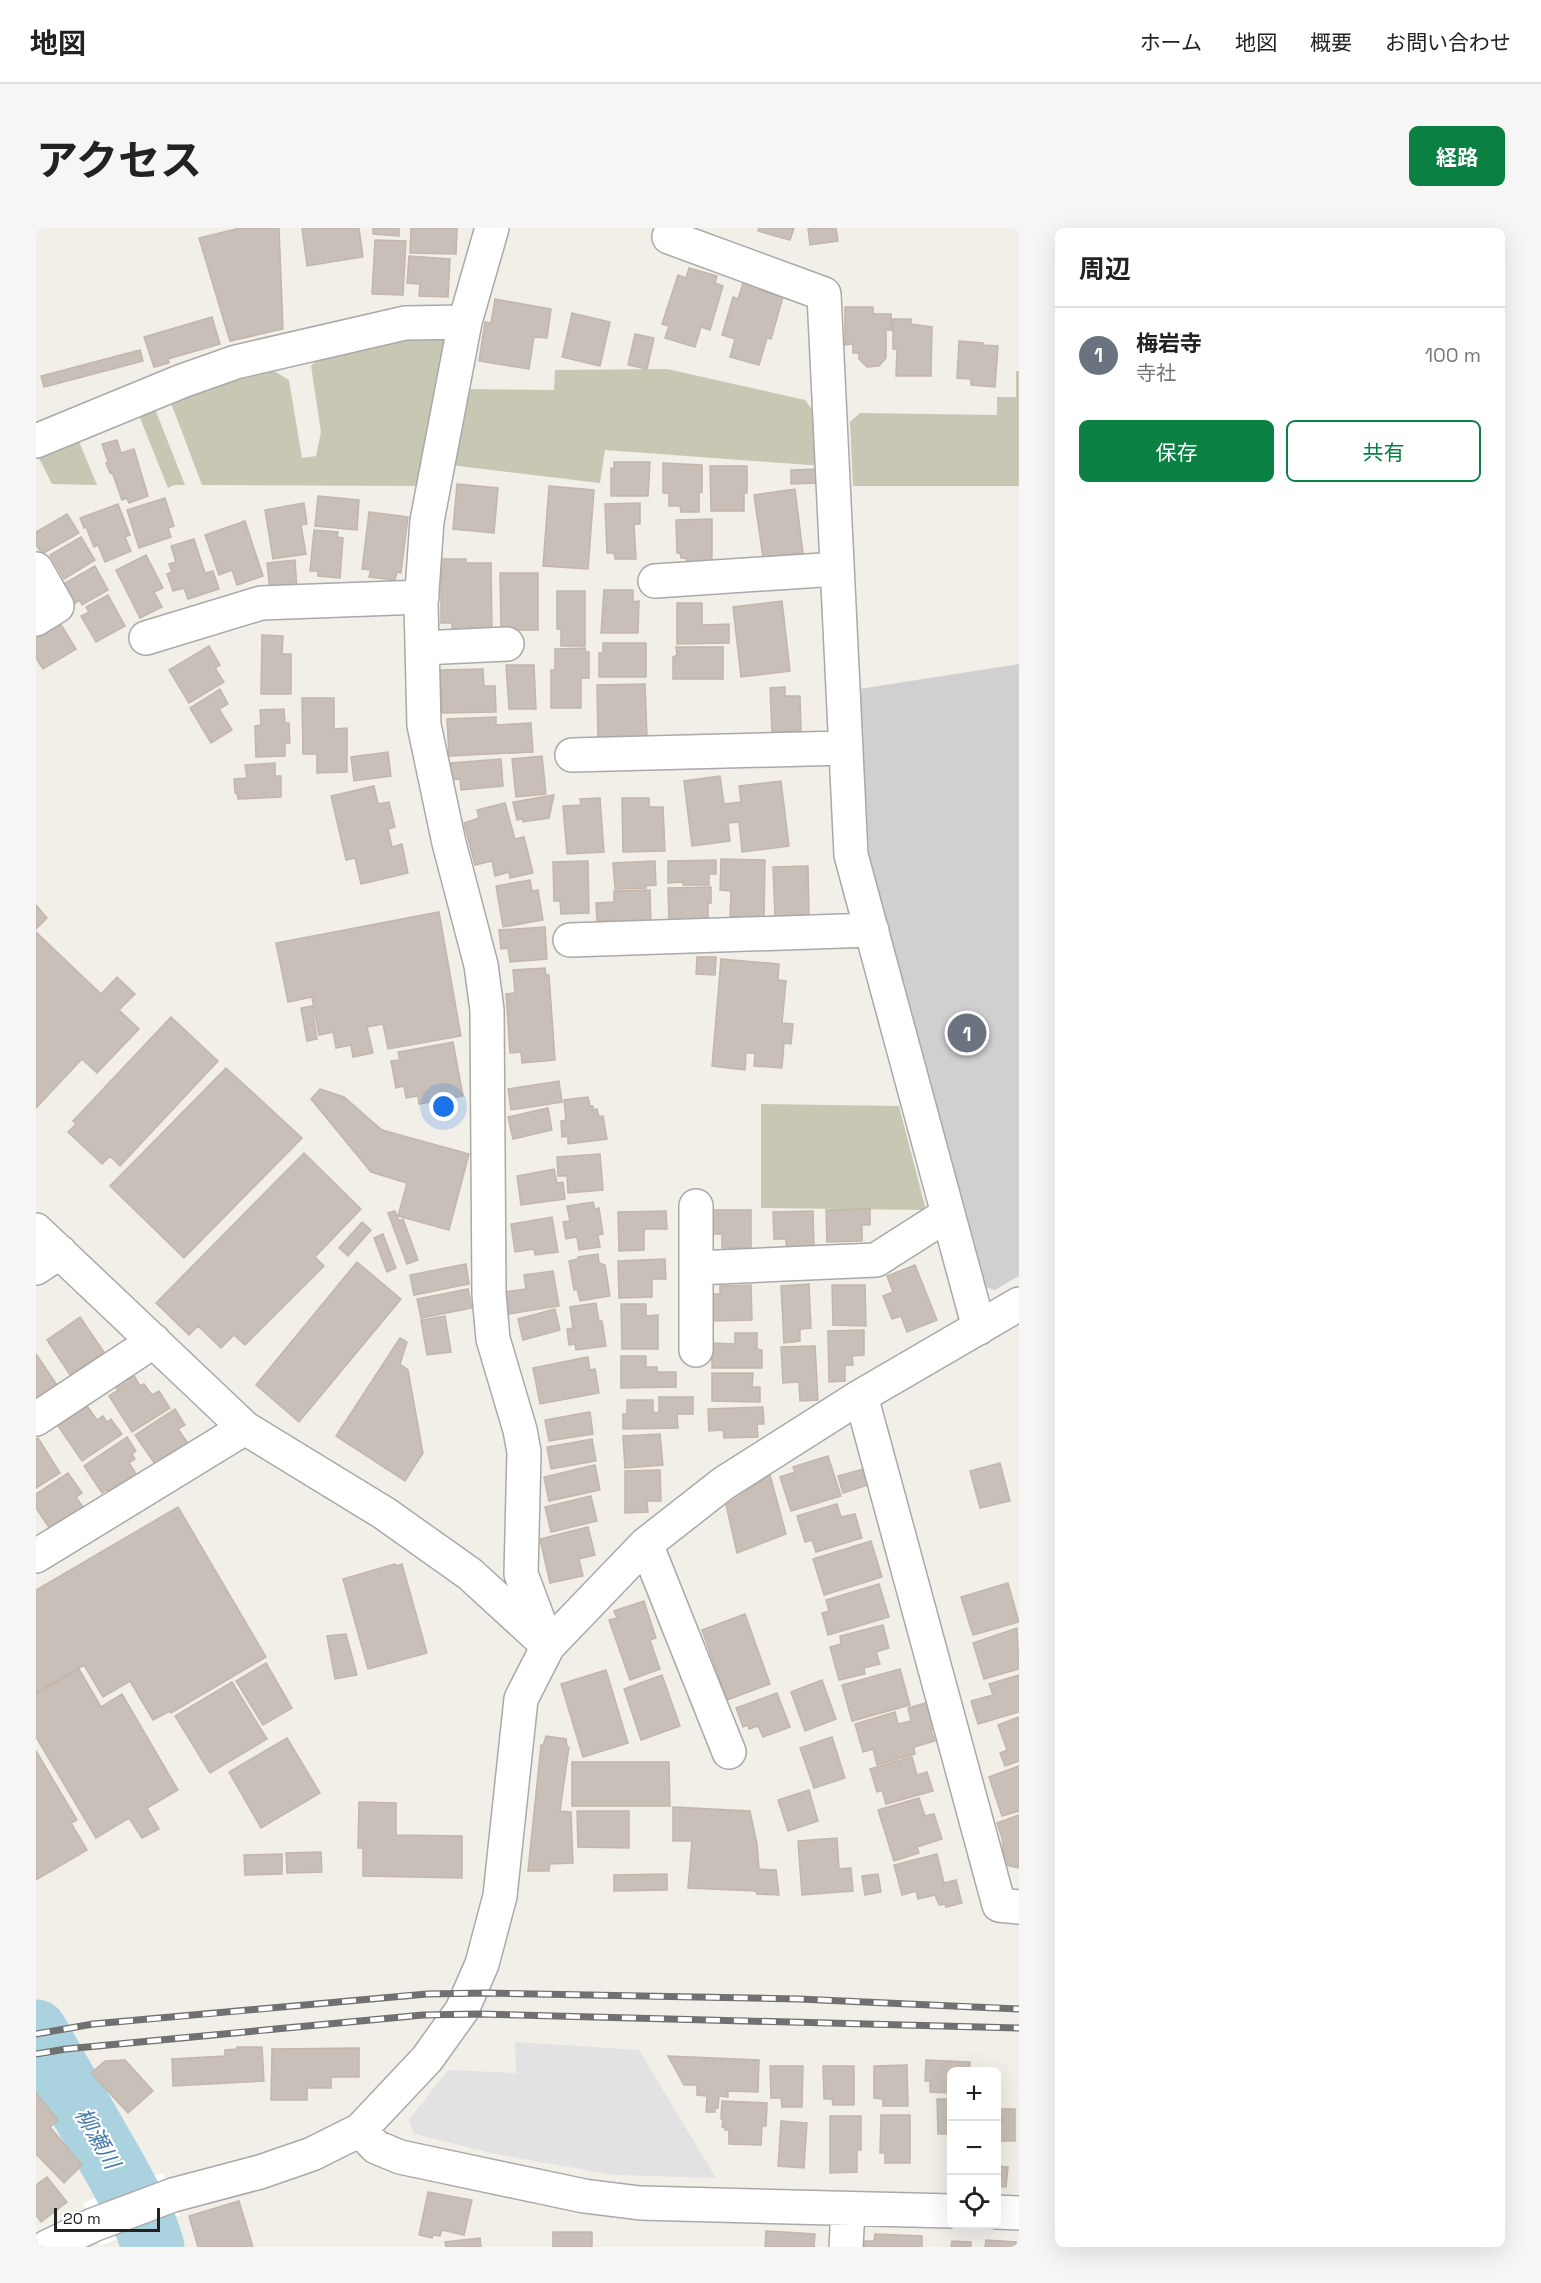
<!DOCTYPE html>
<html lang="ja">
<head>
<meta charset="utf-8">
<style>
	:root { --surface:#fff; --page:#f6f6f6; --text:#222; --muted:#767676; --line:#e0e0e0; --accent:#0b8043 }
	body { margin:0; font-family:"Space Grotesk","Noto Sans JP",sans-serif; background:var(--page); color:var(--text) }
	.controls { position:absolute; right:18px; bottom:18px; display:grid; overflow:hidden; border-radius:9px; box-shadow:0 6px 24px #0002 }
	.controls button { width:54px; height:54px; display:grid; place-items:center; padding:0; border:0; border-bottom:2px solid var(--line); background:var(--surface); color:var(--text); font:30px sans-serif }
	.scale { position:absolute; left:18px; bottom:15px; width:106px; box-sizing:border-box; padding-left:6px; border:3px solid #222; border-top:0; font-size:16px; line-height:21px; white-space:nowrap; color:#222; -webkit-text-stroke:4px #fff; paint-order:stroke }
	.you { position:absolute; left:408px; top:879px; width:21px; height:21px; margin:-15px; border:4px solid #fff; border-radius:50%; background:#1a73e8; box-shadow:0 0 0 9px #1a73e833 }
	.badge { display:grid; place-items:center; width:39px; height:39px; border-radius:50%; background:var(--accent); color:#fff; font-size:20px; font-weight:700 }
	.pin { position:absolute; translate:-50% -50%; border:3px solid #fff; box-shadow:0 2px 6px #0006 }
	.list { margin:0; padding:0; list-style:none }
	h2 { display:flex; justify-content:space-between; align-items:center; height:78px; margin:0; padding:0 24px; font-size:26px }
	h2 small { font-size:20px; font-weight:400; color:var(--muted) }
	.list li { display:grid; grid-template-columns:39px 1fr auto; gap:18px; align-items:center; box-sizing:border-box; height:96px; padding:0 24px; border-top:2px solid var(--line) }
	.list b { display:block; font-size:22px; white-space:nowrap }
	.list p { margin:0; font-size:20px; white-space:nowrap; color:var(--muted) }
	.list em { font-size:20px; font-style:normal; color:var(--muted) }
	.actions { display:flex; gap:12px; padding:18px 24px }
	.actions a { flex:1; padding:14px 0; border:2px solid var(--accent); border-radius:9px; text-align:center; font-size:21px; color:var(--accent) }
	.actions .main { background:var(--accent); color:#fff }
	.icon { flex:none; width:33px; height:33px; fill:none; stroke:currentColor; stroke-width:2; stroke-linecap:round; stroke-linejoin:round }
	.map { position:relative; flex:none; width:983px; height:2019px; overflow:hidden; border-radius:9px }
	header { display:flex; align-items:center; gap:36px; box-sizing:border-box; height:84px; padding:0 30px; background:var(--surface); border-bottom:2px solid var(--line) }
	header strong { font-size:28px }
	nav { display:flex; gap:33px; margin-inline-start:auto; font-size:21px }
	.intro { display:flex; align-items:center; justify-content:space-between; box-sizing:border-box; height:144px; padding:0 36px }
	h1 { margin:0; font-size:42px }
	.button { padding:15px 27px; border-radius:9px; background:var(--accent); color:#fff; font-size:21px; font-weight:700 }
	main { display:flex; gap:36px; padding:0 36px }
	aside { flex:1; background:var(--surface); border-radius:9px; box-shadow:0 6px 24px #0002 }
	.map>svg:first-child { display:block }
	.religious { fill:#d0d0d0 }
	.construction { fill:#c7c7b4 }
	.parking { fill:#e2e2e2 }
	.pier { fill:#fff }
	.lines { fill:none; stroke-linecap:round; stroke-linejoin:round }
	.river { stroke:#aad3df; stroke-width:63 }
	.building { fill:#c7bfb8; stroke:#c4b6ab; stroke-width:1.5 }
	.minor-casing { stroke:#a9a9a9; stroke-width:36 }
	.minor { stroke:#fff; stroke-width:33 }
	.rail-casing { stroke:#707070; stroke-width:7 }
	.rail { stroke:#fff; stroke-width:4.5; stroke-dasharray:14; stroke-linecap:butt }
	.labels { text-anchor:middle; stroke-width:4.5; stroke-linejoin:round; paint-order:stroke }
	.water-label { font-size:22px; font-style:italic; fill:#4a7aab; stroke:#fff }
</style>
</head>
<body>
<header>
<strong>地図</strong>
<nav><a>ホーム</a><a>地図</a><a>概要</a><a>お問い合わせ</a></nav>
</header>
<div class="intro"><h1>アクセス</h1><a class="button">経路</a></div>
<main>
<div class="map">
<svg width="983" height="2019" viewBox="0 0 983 2019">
	<rect width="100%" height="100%" fill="#f2efe9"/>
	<!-- religious -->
	<path class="religious" d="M983,436V1048L959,1062L946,1058L833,626L823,461Z"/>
	<!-- construction -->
	<path class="construction" d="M412,100L386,258L166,257L135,175L187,156L238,143L253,152L266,230L280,228L285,204L275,138L280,133Z
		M631,141L769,172L784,192L786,238L569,222L564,255L414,237L425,161L518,162L519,142Z
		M980,143H983V258H817L814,194L824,185L961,187V169H980Z
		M119,181L149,257H138L132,260L104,190L109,184Z
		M42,211L61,257L16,256L1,226Z
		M725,876L863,878L890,982L725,980Z"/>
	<!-- parking -->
	<path class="parking" d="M479,1814L603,1822L680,1950L578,1947L459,1926L378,1906L373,1892L412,1842L480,1845Z"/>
	<!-- pier -->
	<path class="pier" d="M127,1945L144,1987L64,2018L47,1975Z"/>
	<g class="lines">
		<!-- river -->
		<path class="river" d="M0,1803L80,1942L110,1998L117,2019"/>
	</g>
	<!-- building -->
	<path class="building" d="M204,0H243L247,101L194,113L163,10Z
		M266,0H323L327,29L271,38Z
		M337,0H363V8L337,6Z
		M375,0H421L420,26L374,25Z
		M723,0H758L754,12L722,3Z
		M772,0H800L802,13L774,17Z
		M339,12L370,13L367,67L336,66Z
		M373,28L414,31L412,69L383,68L384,56L371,55Z
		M653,40L681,48L679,55L687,58L674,102L665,99L659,119L629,110L633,98L626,96L642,47L650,50Z
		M708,52L724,57L723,62L747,69L735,111L731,110L723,137L694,129L699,111L686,107L697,69L702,71Z
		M459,71L515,81L511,110L498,109L493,141L443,133L449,94L455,95Z
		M809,79H837V86H855L856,102H850V130L843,138L831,139L823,131V125H817V116L809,117Z
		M536,85L574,94L564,138L526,129Z
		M176,89L184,116L132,131L133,135L118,139L108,109Z
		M857,91H875V96L896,99L895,148H860L861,121H857Z
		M599,106L618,110L611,141L592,137Z
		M923,113L947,115V117L962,118L959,159L935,157V151L921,150Z
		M104,122L107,133L8,159L5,148Z
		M81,212L85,225L98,221L112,268L93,275L91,270L86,272L76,244L74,245L70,235L72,234L66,216Z
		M578,234H614L612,268H575V240L578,241Z
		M627,235L666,237V264L663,265V284H645L644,278H633V265H627Z
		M674,238H711V265H708V283H675Z
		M780,241L781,255L755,256V242Z
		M421,256L462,260L458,305L417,301Z
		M513,258L558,262L552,341L507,338Z
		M759,261L767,325L727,330L718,267Z
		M282,268L323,272L321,302L279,298Z
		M129,270L138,298L132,300L135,309L103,320L91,282Z
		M268,275L271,296L265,297L270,326L237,331L229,282Z
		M604,275V296H598L600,331H579L578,325H571L569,276Z
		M82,276L94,307L89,309L95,323L69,334L62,317L58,319L50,299L48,300L44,290Z
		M333,284L372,289L365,345L361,344L359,352L333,349L335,342L326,341Z
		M31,286L43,305L6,326L0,317V304Z
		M676,291V339L651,340L650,330H645L644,325H641L640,292Z
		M209,293L227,348L201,357L196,342L183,347L169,307Z
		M278,302L302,304L301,309L307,310L304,350L282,348V343H274Z
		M45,309L59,332L28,351L14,327Z
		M158,311L169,345L177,343L183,361L152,371L148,360L137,363L131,346L136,344L133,336L140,334L135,318Z
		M110,327L127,360L118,364L126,379L104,390L80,342Z
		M405,331H430V335H455L456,404H416V395H405Z
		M259,332L261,361L234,363L231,335Z
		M59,338L72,362L46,377L44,372L38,376L24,358Z
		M464,345H502V402H465Z
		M568,362H597V374L603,373L602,405H565Z
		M521,363H549V418H525V401H521Z
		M72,367L89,398L60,414L45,388L53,384L50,379Z
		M746,373L754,443L705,449L697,379Z
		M641,375H666V397L693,396V415L641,416Z
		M24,395L40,421L7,441L0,430V410Z
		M226,407L247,408L246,426H255V466H225Z
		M567,415H610V449H563V425H567Z
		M173,418L184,437L179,440L188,454L153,475L133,442Z
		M640,419H687V451H637V429L641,427Z
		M549,420L550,424H553V450H545V480H515V442H519V421Z
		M470,437H498L500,481H473Z
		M447,441L448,458H459L460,484L406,485L404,442Z
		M609,456L611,509L562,510L561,457Z
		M749,459V468H764L765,503L736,504L734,460Z
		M184,461L192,476L183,481L196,502L175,515L154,480Z
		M266,470H298V501L311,500V544L281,545V526H267Z
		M248,481L249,495H253L254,515H249V528L220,529L219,498L225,497L224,482Z
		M460,489V497L495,495L497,524L413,528L411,491Z
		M352,524L355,548L318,553L315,529Z
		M506,528L510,566L480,569L476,531Z
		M465,531L467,558L425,562L424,551L416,552L415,535Z
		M239,535V548H245V569L202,571L201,565H199L198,551L211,550L209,537Z
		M684,548L688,576L705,574L703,558L745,553L753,618L706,624L703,594L692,595L694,613L656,618L648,553Z
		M338,558L342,576L353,574L359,599L352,601L356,619L366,616L372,645L325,656L319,630L310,632L295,568Z
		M518,567L513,590L487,594V591L481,592L477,574Z
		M564,570L568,624L531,626L527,578L545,577L544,571Z
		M586,570H613V579H627L629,623L587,624Z
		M469,575L479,611L488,609L497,645L474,650L473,644L459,648L456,633L439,637L428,595L443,590L441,582Z
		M685,631L729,632L728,694L694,693L695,663L684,662Z
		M680,632V646H673V657H647V654L632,655V633Z
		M552,633L553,685L525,686L524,673H518L517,634Z
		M619,633L620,657L609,658L610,660L579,661L577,635Z
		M772,638L773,687L739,689L737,639Z
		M494,652L496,663L502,662L507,692L467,699L460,658Z
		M675,659V675H672V693L633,694L632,660Z
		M614,662L615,697L577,698V692L561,693L560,675L578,674V663Z
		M0,677L11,690L0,701Z
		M403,684L425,808L352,821L347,796L331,799L337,825L317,829L315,817L300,820L297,804L283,807L276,769L252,774L240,715Z
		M509,699L511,731L474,734L472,720L465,721L463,702Z
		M0,704L65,766L81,749L99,766L83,782L103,801L61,845L46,831L0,880Z
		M661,729H680L679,747L660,746Z
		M685,731L743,736L742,752L750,753L746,795L757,796L755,816L748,815L746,840L718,838L719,825H710L709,842L676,838Z
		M509,740L510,747H513L519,832L486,835L485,824L474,825L470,766L479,765L477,742Z
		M276,778L281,811L271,813L265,780Z
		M135,789L182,833L84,938L74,928L66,936L32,904L40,896L37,893Z
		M417,814L427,868L383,876L382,868L370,870L368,858L360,860L355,833L364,832L362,824Z
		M190,840L266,910L148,1030L74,958Z
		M523,853L526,874L475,882L472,861Z
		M284,861L308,869L346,902L433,926L413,1002L362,988L371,955L335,944L275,871Z
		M552,869L554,878H557V882L561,881L563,889L567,888L571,911L532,916V908L526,909L525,893L530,892L528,872Z
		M512,880L516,902L477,911L472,889Z
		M268,925L325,981L279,1029L288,1038L209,1117L198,1107L185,1120L162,1098L153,1107L120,1075Z
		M564,926L567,962L532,965L531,948H522L521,929Z
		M518,941L521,955L527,954L529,971L485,977L481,948Z
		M557,974L559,981L563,980L567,1006L562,1007L564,1019L543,1022L541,1009L530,1011L527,994L534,993L531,978Z
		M834,981V997H826V1013L791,1014L790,982Z
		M672,982H715V1020H686V1006H672Z
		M359,983L363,993L367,991L382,1032L371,1036L352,985Z
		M630,983L631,1001H608V1022L583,1023L582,984Z
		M777,983L778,1022H750V1011H738L737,984Z
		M516,989L522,1024L499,1027L498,1021L479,1024L475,996Z
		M326,994L335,1002L312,1028L303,1020Z
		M347,1006L360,1040L351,1044L338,1010Z
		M562,1026L563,1035L569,1037L574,1068L544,1073L541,1061L538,1062L533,1033L542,1031V1029Z
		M629,1031L630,1051H616V1069L583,1070L582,1033Z
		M321,1034L365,1071L263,1194L220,1157Z
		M430,1036L433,1056L378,1067L374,1047Z
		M879,1037L901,1092L871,1104L865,1088L856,1091L847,1068L857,1064L851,1048Z
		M517,1043L523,1078L473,1086L469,1064L490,1061L488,1047Z
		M773,1056L775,1100L764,1101V1113L748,1115L745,1058Z
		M715,1057L716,1092L674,1093L673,1066H684V1058Z
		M796,1057H829L830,1098L797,1097Z
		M432,1061L436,1080L385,1090L381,1071Z
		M560,1075L563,1093H566L570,1118L540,1122L539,1116L533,1117L531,1101L537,1100L534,1079Z
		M585,1076H610V1088L622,1087V1121H586Z
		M519,1081L524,1102L487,1112L482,1091Z
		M409,1088L415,1124L391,1127L385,1092Z
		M44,1089L68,1124L34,1147L11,1112Z
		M828,1102V1127L816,1128L817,1137H809V1153L793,1154L792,1103Z
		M699,1105H721V1121L726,1122V1140H676V1115L699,1116Z
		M364,1110L371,1114L364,1136L372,1142L387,1225L369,1253L300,1208Z
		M779,1118L782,1172L764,1173L763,1154L747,1155L745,1119Z
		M0,1126L23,1160L0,1175Z
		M585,1128H610V1139H621V1144H640V1159L585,1160Z
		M552,1129L554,1142L559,1141L563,1165L504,1176L497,1140Z
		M676,1145H717L716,1159H724V1174L676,1173Z
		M97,1146L104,1158L108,1156L116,1167L123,1163L134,1180L96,1204L73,1168L82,1162L79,1158Z
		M623,1169H657V1186H641L642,1200L587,1201V1186H591V1172H617V1184L623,1185Z
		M51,1178L61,1192L67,1188L71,1194L75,1191L86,1206L46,1233L22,1198Z
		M727,1179L728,1196H721L722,1209L688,1210L687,1202L673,1203L672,1181Z
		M139,1181L149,1197L142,1201L154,1218L130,1234L128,1230L119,1236L99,1207Z
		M554,1184L557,1206L513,1213L509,1192Z
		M624,1206L627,1237L589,1240L587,1208Z
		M91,1209L100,1223L96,1226L99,1231L93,1235L102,1249L75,1267L71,1261L66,1265L48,1238Z
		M2,1210L24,1245L0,1260V1211Z
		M556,1211L560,1233L515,1241L511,1219Z
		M792,1228L805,1268L755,1283L744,1249L759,1244L757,1239Z
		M964,1235L974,1273L944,1280L934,1243Z
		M559,1237L564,1262L513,1273L508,1249Z
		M828,1241L832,1257L807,1265L802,1248Z
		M624,1242L625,1273H611L612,1284L589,1285V1243Z
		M32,1245L46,1265L40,1269L47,1279L14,1301L0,1280V1266Z
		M734,1247L750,1306L701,1325L690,1277Z
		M555,1268L561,1293L515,1304L509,1279Z
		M801,1276L805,1289L819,1286L826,1310L780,1324L776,1312L769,1314L761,1288Z
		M142,1279L230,1429L135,1485L134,1483L117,1492L94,1453L67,1469L48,1437L0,1465V1362Z
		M552,1299L559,1327L543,1331L547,1348L514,1355L504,1311Z
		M835,1313L846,1349L788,1367L777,1331Z
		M359,1336L360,1338L366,1336L391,1425L332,1441L307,1351Z
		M972,1355L983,1394L937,1407L925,1369Z
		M843,1356L853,1389L792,1407L786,1385L793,1383L790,1372Z
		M608,1373L620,1410L614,1412L624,1441L594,1452L573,1392L581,1390L578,1383Z
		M709,1386L734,1456L691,1472L666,1402Z
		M847,1397L853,1420L840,1424L844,1436L828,1440L829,1446L803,1452L794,1419L805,1416L804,1408Z
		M981,1400L983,1441L948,1451L937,1415Z
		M310,1406L321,1447L299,1451L291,1408Z
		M230,1435L256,1480L227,1497L200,1453Z
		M43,1441L65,1479L86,1466L142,1562L111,1580L123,1601L106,1610L93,1590L60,1610L0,1509V1466Z
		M864,1441L874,1477L816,1493L806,1457Z
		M570,1442L592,1515L547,1529L525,1456Z
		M626,1447L644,1498L605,1512L588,1461Z
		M983,1447V1484L942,1496L935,1473L957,1467L953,1456Z
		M786,1452L800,1491L769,1503L755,1464Z
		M196,1454L231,1511L174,1545L139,1488Z
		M741,1465L754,1499L727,1509L722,1498L713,1501L712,1497L707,1499L700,1480Z
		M893,1474L901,1500L895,1502L899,1513L878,1519L879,1526L841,1537L837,1521L827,1524L819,1496L859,1484L862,1496L875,1493L872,1480Z
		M983,1489V1533L969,1538L964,1525L971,1522L962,1497Z
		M510,1508L530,1511L531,1519H533L524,1583L535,1584L537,1635L514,1636L513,1643H492L505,1517L507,1518Z
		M796,1509L809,1550L778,1560L764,1520Z
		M251,1510L284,1565L225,1600L193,1544Z
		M0,1523L41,1592L35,1595L51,1622L0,1652Z
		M876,1529L881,1547L891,1544L897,1563L850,1576L846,1562L841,1564L834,1541Z
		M536,1534H633L634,1578H536Z
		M983,1538V1583L966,1588L953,1549Z
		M773,1562L782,1593L752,1603L742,1572Z
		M883,1570L889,1588L898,1586L899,1589L906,1611L881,1619L883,1625L858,1633L842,1582Z
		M323,1574L360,1575V1607L426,1608V1650L327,1648V1620H322Z
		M637,1579L714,1583L721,1616L723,1641L740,1642L743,1667L721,1666L720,1663L652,1660L656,1613H637Z
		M541,1583H593V1620L542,1619Z
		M983,1587V1640L969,1637L966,1610L961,1595Z
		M801,1610L803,1641L815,1640L817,1663L766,1667L762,1613Z
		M285,1624L286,1644L251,1645L250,1625Z
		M246,1626V1646L209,1647L208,1627Z
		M901,1626L908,1655L920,1652L926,1675L910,1679L909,1676L903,1677L899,1667L882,1671L880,1663L866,1667L858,1637Z
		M631,1646V1662L578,1663V1647Z
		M842,1646L845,1664L829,1667L826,1648Z
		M201,1819H226L228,1853L137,1858L136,1831L189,1828V1822L201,1821Z
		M323,1820V1849H295V1860H271V1872H235L236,1821Z
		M632,1828L723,1832L722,1864L692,1863V1869L683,1868L682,1880L679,1879V1884H670L671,1868L661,1867V1857H648Z
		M89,1832L117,1863L92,1885L55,1845L69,1833Z
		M890,1832L934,1834L933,1844H915V1865L894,1864V1853H889Z
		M871,1837L872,1878H847V1871L838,1870V1838Z
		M734,1838H767L766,1879H746L745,1870H735Z
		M787,1838H818V1877H797L796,1871H788Z
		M0,1865L22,1892L14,1899L46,1937L28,1955L0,1926Z
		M901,1871H915V1906H902Z
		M686,1873L731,1875L730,1898H726L725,1917L693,1916V1902H689V1899H686L687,1892L685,1891Z
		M960,1881H979V1913H963L962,1917H960Z
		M845,1887H874V1935H849V1925H844Z
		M794,1888H825V1922H821V1944L794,1945Z
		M745,1893L771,1895L768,1940L742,1938Z
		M960,1938L972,1939L970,1959L960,1958Z
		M11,1949L31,1974L5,1994L0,1987V1957Z
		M392,1964L436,1972L428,2007L406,2002L404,2008L397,2007L396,2010L383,2007Z
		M203,1973L217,2019H162L153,1988Z
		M730,2003L779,2006L778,2019H729Z
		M517,2004H556V2019H517Z
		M839,2006L886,2008V2019H828V2013H838Z
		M444,2010L445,2019H410L409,2014Z
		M950,2012L980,2014V2019H949Z
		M916,2013L935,2014V2019H915Z"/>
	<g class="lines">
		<!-- minor casing -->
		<g class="minor-casing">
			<path id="minor" d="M456,0L429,94L391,293L385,376L388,497L413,615L445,737L451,782L453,1066L457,1111L484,1202L488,1224L485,1346L512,1418
				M636,0L633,9L788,66L815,627L943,1100
				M0,213L146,153L200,134L369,95L429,94
				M0,341L21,378L0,391
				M619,353L801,341
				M110,410L225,375L386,369
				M386,420L471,416
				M536,527L809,520
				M534,712L836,702
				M0,1002L209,1200L348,1285L434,1346L507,1413
				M0,1040L24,1024
				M660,1040L840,1032L912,986
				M660,1122V978
				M825,1168L963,1677L983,1679
				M0,1191L118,1113
				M610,1316L693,1524
				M0,1328L209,1200
				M324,1902L340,1919L364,1929L548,1968L604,1975L915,1983
				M960,1984L983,1985
				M11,2019L57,1997L137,1967L224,1944L276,1926L324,1902L391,1831L426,1782L446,1736L464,1668L485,1471L512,1418L610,1316L688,1255L825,1168L983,1076
				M810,2019L812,1981"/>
		</g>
		<!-- minor -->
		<use href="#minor" class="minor"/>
		<!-- rail casing -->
		<g class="rail-casing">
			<path id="rail" d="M0,1806L57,1796L391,1766L451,1765L763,1771L983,1781
				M0,1826L30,1821L387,1787L442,1786L983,1800"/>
		</g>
		<!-- rail -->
		<use href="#rail" class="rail"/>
	</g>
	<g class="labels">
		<!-- water labels -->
		<g class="water-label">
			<text transform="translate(62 1910) rotate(60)" y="8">柳瀬川</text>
		</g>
	</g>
</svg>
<div class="controls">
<button>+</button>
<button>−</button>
<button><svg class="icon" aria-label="locate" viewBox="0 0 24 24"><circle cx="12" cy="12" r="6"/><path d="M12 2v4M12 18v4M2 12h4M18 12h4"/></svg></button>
</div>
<div class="scale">20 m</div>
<div class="you"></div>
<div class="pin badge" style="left:931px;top:805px;background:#6b7280">1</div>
</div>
<aside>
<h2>周辺<small></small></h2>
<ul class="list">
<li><span class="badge" style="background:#6b7280">1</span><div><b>梅岩寺</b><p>寺社</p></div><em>100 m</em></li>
</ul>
<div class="actions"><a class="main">保存</a><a>共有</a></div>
</aside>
</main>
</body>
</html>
